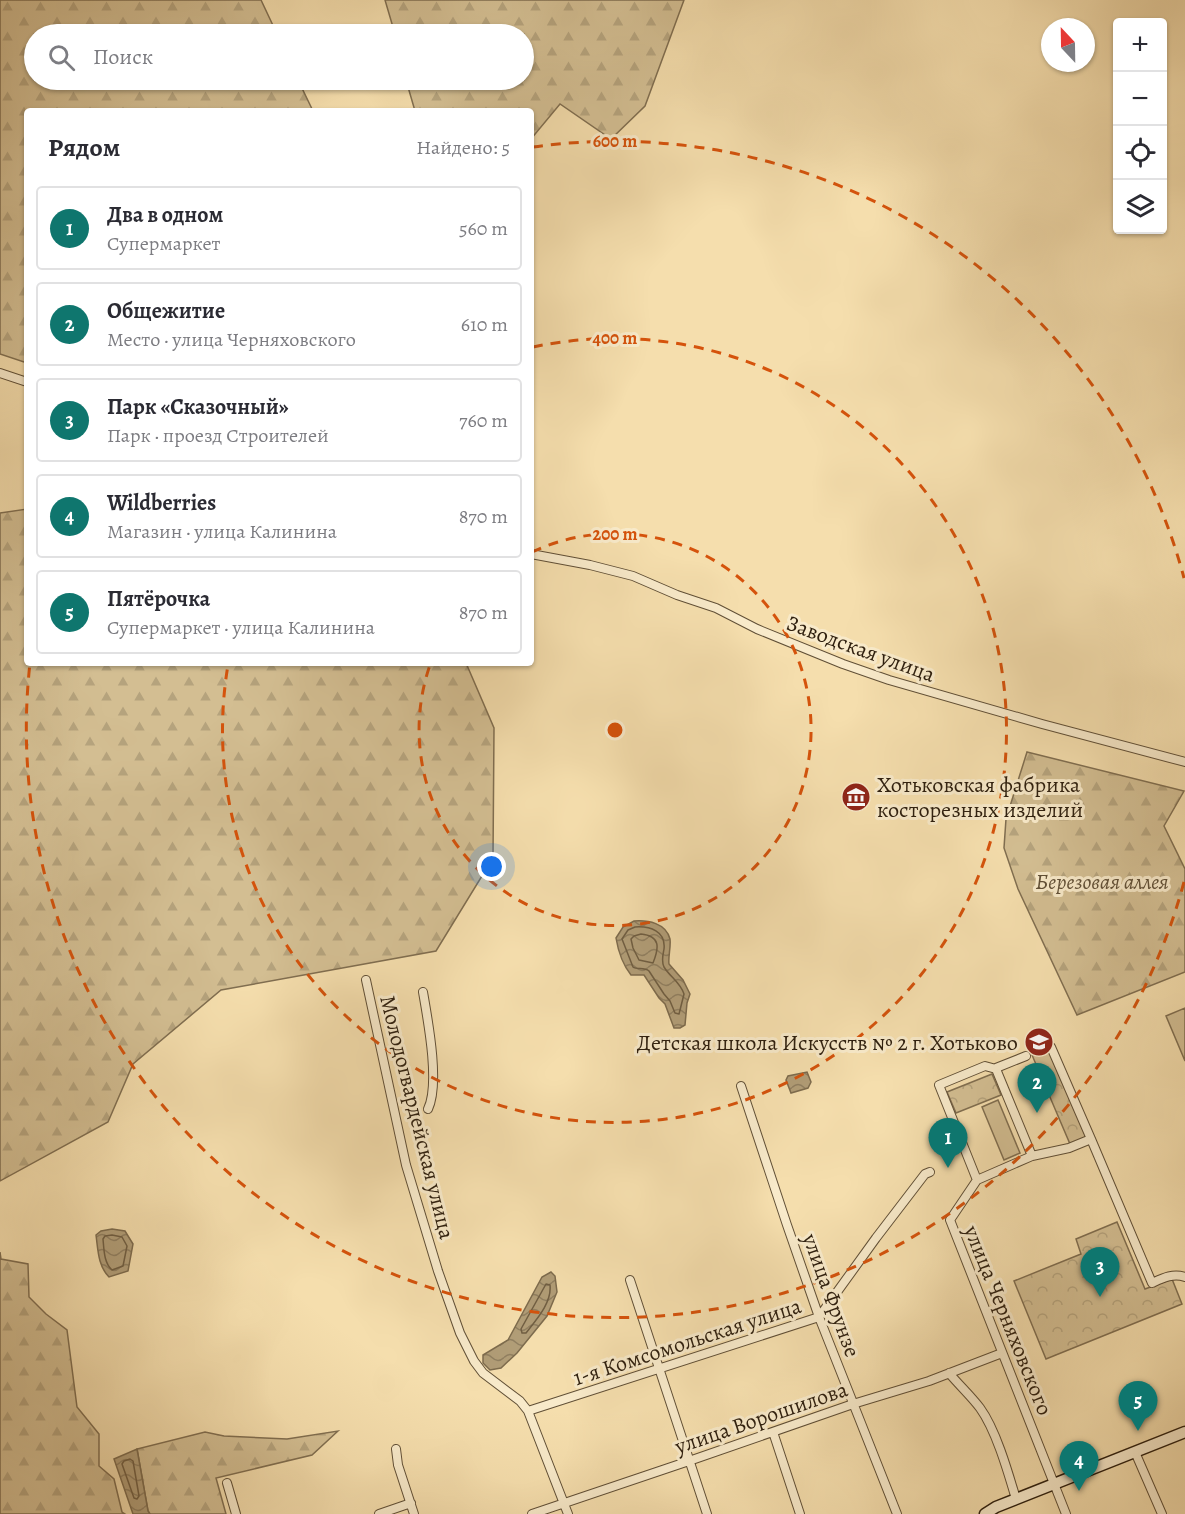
<!DOCTYPE html>
<html lang="ru">
<head>
<meta charset="utf-8">
<style>
	:root { --surface:#fff; --page:#f7f7f7; --text:#2b2b33; --muted:#7c7c81; --line:#e1e1e2; --accent:#0f766e }
	body { margin:0; font-family:Alegreya,serif; background:var(--page); color:var(--text) }
	.controls { position:absolute; right:18px; top:18px; display:grid; overflow:hidden; border-radius:6px; box-shadow:0 2px 4px #0004 }
	.controls button { width:54px; height:54px; display:grid; place-items:center; padding:0; border:0; border-bottom:2px solid var(--line); background:var(--surface); color:var(--text); font:30px sans-serif }
	.compass { position:absolute; left:1041px; top:18px; width:54px; height:54px; border-radius:50%; background:var(--surface); box-shadow:0 2px 4px #0004; rotate:338deg }
	.you { position:absolute; left:492px; top:867px; width:21px; height:21px; margin:-15px; border:4px solid #fff; border-radius:50%; background:#1a73e8; box-shadow:0 0 0 9px #1a73e833 }
	.badge { display:grid; place-items:center; width:39px; height:39px; border-radius:50%; background:var(--accent); color:#fff; font-size:20px; font-weight:700 }
	.pin { position:absolute; translate:-50% -50px; filter:drop-shadow(0 2px 3px #0008) }
	.pin::after { content:''; position:absolute; top:32px; width:21px; height:18px; background:inherit; clip-path:polygon(0 0,100% 0,50% 100%) }
	.list { margin:0; padding:0; list-style:none }
	h2 { display:flex; justify-content:space-between; align-items:center; height:78px; margin:0; padding:0 24px; font-size:26px }
	h2 small { font-size:20px; font-weight:400; color:var(--muted) }
	.list li { display:grid; grid-template-columns:39px 1fr auto; gap:18px; align-items:center; box-sizing:border-box; height:84px; margin:0 12px 12px; padding:0 12px; border:2px solid var(--line); border-radius:6px }
	.list b { display:block; font-size:22px; white-space:nowrap }
	.list p { margin:0; font-size:20px; white-space:nowrap; color:var(--muted) }
	.list em { font-size:20px; font-style:normal; color:var(--muted) }
	.icon { flex:none; width:33px; height:33px; fill:none; stroke:currentColor; stroke-width:2; stroke-linecap:round; stroke-linejoin:round }
	.map { position:relative; flex:none; width:1185px; height:1514px; overflow:hidden }
	.search { position:absolute; background:var(--surface); box-shadow:0 2px 4px #0004; left:24px; top:24px; width:510px; height:66px; display:flex; align-items:center; gap:15px; box-sizing:border-box; padding:0 21px; border-radius:33px; color:var(--muted); font-size:22px }
	.panel { position:absolute; background:var(--surface); box-shadow:0 2px 4px #0004; left:24px; top:108px; width:510px; height:558px; border-radius:6px }
	.map>svg:first-child { display:block }
	.grass { fill:#d3be92; stroke:#806e50; stroke-width:1.5 }
	.forest { fill:url(#forest-firs); stroke:#806e50; stroke-width:1.5 }
	.park { fill:url(#park-crowns); stroke:#806e50; stroke-width:1.5 }
	.water { fill:url(#water-waves); stroke:#7d6b4d; stroke-width:1.5 }
	.lines { fill:none; stroke-linecap:round; stroke-linejoin:round }
	.shore { stroke:#705e42; stroke-width:1.5 }
	.street-casing { stroke:#604f36; stroke-width:10 }
	.secondary-casing { stroke:#2e1f0e; stroke-width:13 }
	.street { stroke:#f8eaca; stroke-width:8 }
	.secondary { stroke:#f8eaca; stroke-width:10 }
	.ring { fill:none; stroke:#d5530c; stroke-width:3; stroke-dasharray:10 8 }
	.labels { text-anchor:middle; stroke-width:6; stroke-linejoin:round; paint-order:stroke }
	.street-label { font-size:22px; fill:#2e1f0e; stroke:#f8eaca }
	.poi-label { font-size:22px; fill:#2e1f0e; stroke:#f8eaca; text-anchor:start }
	.park-label { font-size:22px; font-style:italic; fill:#604f36; stroke:#f8eaca }
	.centre { fill:#d5530c; stroke:#f8eaca; stroke-width:3 }
	.ring-label { font-size:18px; text-anchor:middle; font-weight:bold; fill:#d5530c; stroke:#f8eaca; stroke-width:6; stroke-linejoin:round; paint-order:stroke }
</style>
</head>
<body>
<div class="map">
<svg width="1185" height="1514" viewBox="0 0 1185 1514">
	<defs>
		<pattern id="forest-firs" width="22" height="20" patternUnits="userSpaceOnUse" patternTransform="scale(1.5)"><rect width="22" height="20" fill="#d3be92"/><path d="M5 1l3.5 6h-7zM16 11l3.5 6h-7z" fill="#b5a37d"/></pattern>
		<pattern id="park-crowns" width="20" height="18" patternUnits="userSpaceOnUse" patternTransform="scale(1.5)"><rect width="20" height="18" fill="#d3be92"/><path d="M2 6a3 3 0 1 1 6 0M12 15a3 3 0 1 1 6 0" fill="none" stroke="#b5a37d"/></pattern>
		<pattern id="water-waves" width="16" height="10" patternUnits="userSpaceOnUse" patternTransform="scale(1.5)"><rect width="16" height="10" fill="#b19d77"/><path d="M0 5q4-4 8 0t8 0" fill="none" stroke="#907f60"/></pattern>
	</defs>
	<rect width="100%" height="100%" fill="#f5dead"/>
	<filter id="stains"><feTurbulence type="fractalNoise" baseFrequency=".00333" numOctaves="4"/><feColorMatrix values="0 0 0 0 .2 0 0 0 0 .09 0 0 0 0 .02 0 0 0 .5 -.17"/></filter>
	<radialGradient id="worn" r=".72"><stop offset=".6" stop-color="#630" stop-opacity="0"/><stop offset="1" stop-color="#630" stop-opacity=".3"/></radialGradient>
	<!-- grass -->
	<path class="grass" d="M1185,1008V1061L1166,1016Z
		M998,1100L1020,1153L1004,1160L982,1107Z"/>
	<!-- forest -->
	<path class="forest" d="M0,0H261L277,34H34V80H298L313,111H27V363L0,354Z
		M385,0H684L645,106L611,139L560,104L531,139V111H415L406,80H524V34H395Z
		M27,509V663H466L494,728L493,858L436,951L221,990L133,1064L108,1122L0,1181V513Z
		M1027,752L1184,791L1164,826L1185,869V972L1077,1015L1018,889L1004,848L1006,819Z
		M0,1252L1,1259L28,1264L29,1297L46,1314L67,1330L77,1407L99,1434V1466L114,1479L122,1512L125,1514H0Z
		M338,1431L312,1455L216,1478L226,1514H150L148,1511L137,1449L205,1432L224,1436L287,1439Z"/>
	<!-- park -->
	<path class="park" d="M1049,1048L1086,1137L1070,1144L1032,1055Z
		M992,1074L1001,1095L956,1113L947,1092Z
		M1117,1222L1145,1289L1172,1279L1182,1304L1046,1359L1014,1281L1081,1254L1076,1239Z"/>
	<!-- water -->
	<path class="water" d="M634,921C648,920 666,923 670,939C671,948 668,956 669,964L683,980L690,994L687,1003L685,1025L680,1028H674L665,1004L659,998L644,975H631C623,965 618,950 616,938L623,927Z
		M807,1072L811,1082L808,1088L791,1093L786,1080L788,1076Z
		M112,1229L125,1231L133,1244L128,1271L109,1277C98,1266 98,1250 96,1235L101,1231Z
		M551,1272L555,1276L557,1292L547,1316L517,1353L501,1368L490,1370L483,1363V1355L508,1340L542,1277Z
		M137,1449L148,1511L150,1514H133L114,1459Z"/>
	<g class="lines">
		<!-- shore -->
		<path class="shore" d="M635,927C650,926 666,931 664,949C663,955 661,961 664,967C670,977 680,982 684,994L679,1014L675,1013L670,1001L664,994L649,971C644,967 637,970 633,967L622,939L628,930Z
			M641,934C661,936 659,948 653,963L639,960L633,948L631,939L634,936Z
			M112,1235L122,1237L127,1246L123,1266L112,1270C104,1263 104,1250 103,1239L105,1236Z
			M546,1284L550,1285C552,1303 536,1320 526,1333H522L521,1329Z
			M130,1459L133,1461L139,1496L137,1499L134,1498L122,1464L124,1461Z"/>
		<!-- street casing -->
		<g class="street-casing">
			<path id="street" d="M0,373L27,382
				M531,554L590,565L633,576L677,595L716,608L757,629L843,664L889,680L1042,724L1185,762
				M366,980L406,1165L438,1271L460,1333L474,1361L483,1373L520,1401L528,1411L568,1514
				M423,992C428,1021 440,1084 428,1109
				M1051,1047L1091,1139
				M996,1069V1068L1026,1056
				M741,1086L787,1225L819,1317L897,1514
				M1032,1156L996,1069L985,1066L939,1085L977,1180L950,1220L1066,1514
				M977,1180L1032,1156L1069,1148L1091,1139L1152,1283C1163,1278 1173,1273 1185,1277
				M630,1280L707,1514
				M949,1373C959,1385 971,1396 980,1408C996,1430 1008,1472 1016,1499
				M528,1411L819,1317L876,1238L925,1174L930,1172
				M773,1432L800,1514
				M396,1449L398,1465L414,1514
				M1135,1452L1162,1514
				M227,1483L236,1514
				M379,1514L411,1503
				M532,1514L689,1461L853,1404L929,1381L1002,1353"/>
		</g>
		<!-- secondary casing -->
		<g class="secondary-casing">
			<path id="secondary" d="M985,1514L996,1507L1185,1432"/>
		</g>
		<!-- street -->
		<use href="#street" class="street"/>
		<!-- secondary -->
		<use href="#secondary" class="secondary"/>
	</g>
	<!-- distance rings -->
	<g class="ring">
		<path d="M532 552A196 196 0 1 1 430 665"/>
		<path d="M533 347A392 392 0 1 1 228 665"/>
		<path d="M1184 882A589 589 0 0 1 30 663M533 147A589 589 0 0 1 1184 578"/>
	</g>
	<!-- icons -->
	<defs>
		<g id="museum-disc" transform="scale(1.5)"><circle r="9.5" fill="#8f2418" stroke="#f8eaca"/><path d="M0-6L6-3V-2H-6V-3ZM-5-1h2V3h-2ZM-1-1h2V3h-2ZM3-1h2V3H3ZM-6 4H6V6H-6Z" fill="#fff"/></g>
		<g id="school-disc" transform="scale(1.5)"><circle r="9.5" fill="#8f2418" stroke="#f8eaca"/><path d="M0-5L7-2L0 1L-7-2ZM-4 1L0 2.5L4 1V4Q0 6-4 4Z" fill="#fff"/></g>
	</defs>
	<g fill-rule="evenodd">
		<use href="#museum-disc" x="856" y="797"/>
		<use href="#school-disc" x="1039" y="1042"/>
	</g>
	<g class="labels">
		<!-- street labels -->
		<g class="street-label">
			<text transform="translate(861 648) rotate(20)" y="8">Заводская улица</text>
			<text transform="translate(418 1117) rotate(76)" y="8">Молодогвардейская улица</text>
			<text transform="translate(832 1295) rotate(70)" y="8">улица Фрунзе</text>
			<text transform="translate(1009 1320) rotate(68)" y="8">улица Черняховского</text>
			<text transform="translate(687 1341) rotate(-18)" y="8">1-я Комсомольская улица</text>
			<text transform="translate(761 1417) rotate(-19)" y="8">улица Ворошилова</text>
		</g>
		<!-- poi labels -->
		<g class="poi-label">
			<text x="877" y="792">Хотьковская фабрика<tspan x="877" dy="25">косторезных изделий</tspan></text>
			<text x="1018" y="1050" text-anchor="end">Детская школа Искусств № 2 г. Хотьково</text>
		</g>
		<!-- park labels -->
		<g class="park-label">
			<text x="1102" y="889">Березовая аллея</text>
		</g>
	</g>
	<circle cx="615" cy="730" r="9" class="centre"/>
	<g class="ring-label">
		<text x="615" y="147">600 m</text>
		<text x="615" y="344">400 m</text>
		<text x="615" y="540">200 m</text>
	</g>
	<rect width="100%" height="100%" filter="url(#stains)"/>
	<rect width="100%" height="100%" fill="url(#worn)"/>
</svg>
<div class="controls">
<button>+</button>
<button>−</button>
<button><svg class="icon" aria-label="locate" viewBox="0 0 24 24"><circle cx="12" cy="12" r="6"/><path d="M12 2v4M12 18v4M2 12h4M18 12h4"/></svg></button>
<button><svg class="icon" aria-label="layers" viewBox="0 0 24 24"><path d="M12 4l9 5-9 5-9-5zM3 14l9 5 9-5"/></svg></button>
</div>
<svg class="compass" viewBox="-18 -18 36 36"><path d="M0-13l5 13h-10z" fill="#e53935"/><path d="M0 13l5-13h-10z" fill="#7c7c81"/></svg>
<div class="you"></div>
<div class="pin badge" style="left:948px;top:1168px">1</div>
<div class="pin badge" style="left:1037px;top:1113px">2</div>
<div class="pin badge" style="left:1100px;top:1297px">3</div>
<div class="pin badge" style="left:1079px;top:1491px">4</div>
<div class="pin badge" style="left:1138px;top:1431px">5</div>
<div class="search"><svg class="icon" aria-label="search" viewBox="0 0 24 24"><circle cx="10" cy="10" r="6"/><path d="M15 15l6 6"/></svg>Поиск</div>
<section class="panel">
<h2>Рядом<small>Найдено: 5</small></h2>
<ul class="list">
<li><span class="badge">1</span><div><b>Два в одном</b><p>Супермаркет</p></div><em>560 m</em></li>
<li><span class="badge">2</span><div><b>Общежитие</b><p>Место · улица Черняховского</p></div><em>610 m</em></li>
<li><span class="badge">3</span><div><b>Парк «Сказочный»</b><p>Парк · проезд Строителей</p></div><em>760 m</em></li>
<li><span class="badge">4</span><div><b>Wildberries</b><p>Магазин · улица Калинина</p></div><em>870 m</em></li>
<li><span class="badge">5</span><div><b>Пятёрочка</b><p>Супермаркет · улица Калинина</p></div><em>870 m</em></li>
</ul>
</section>
</div>
</body>
</html>
